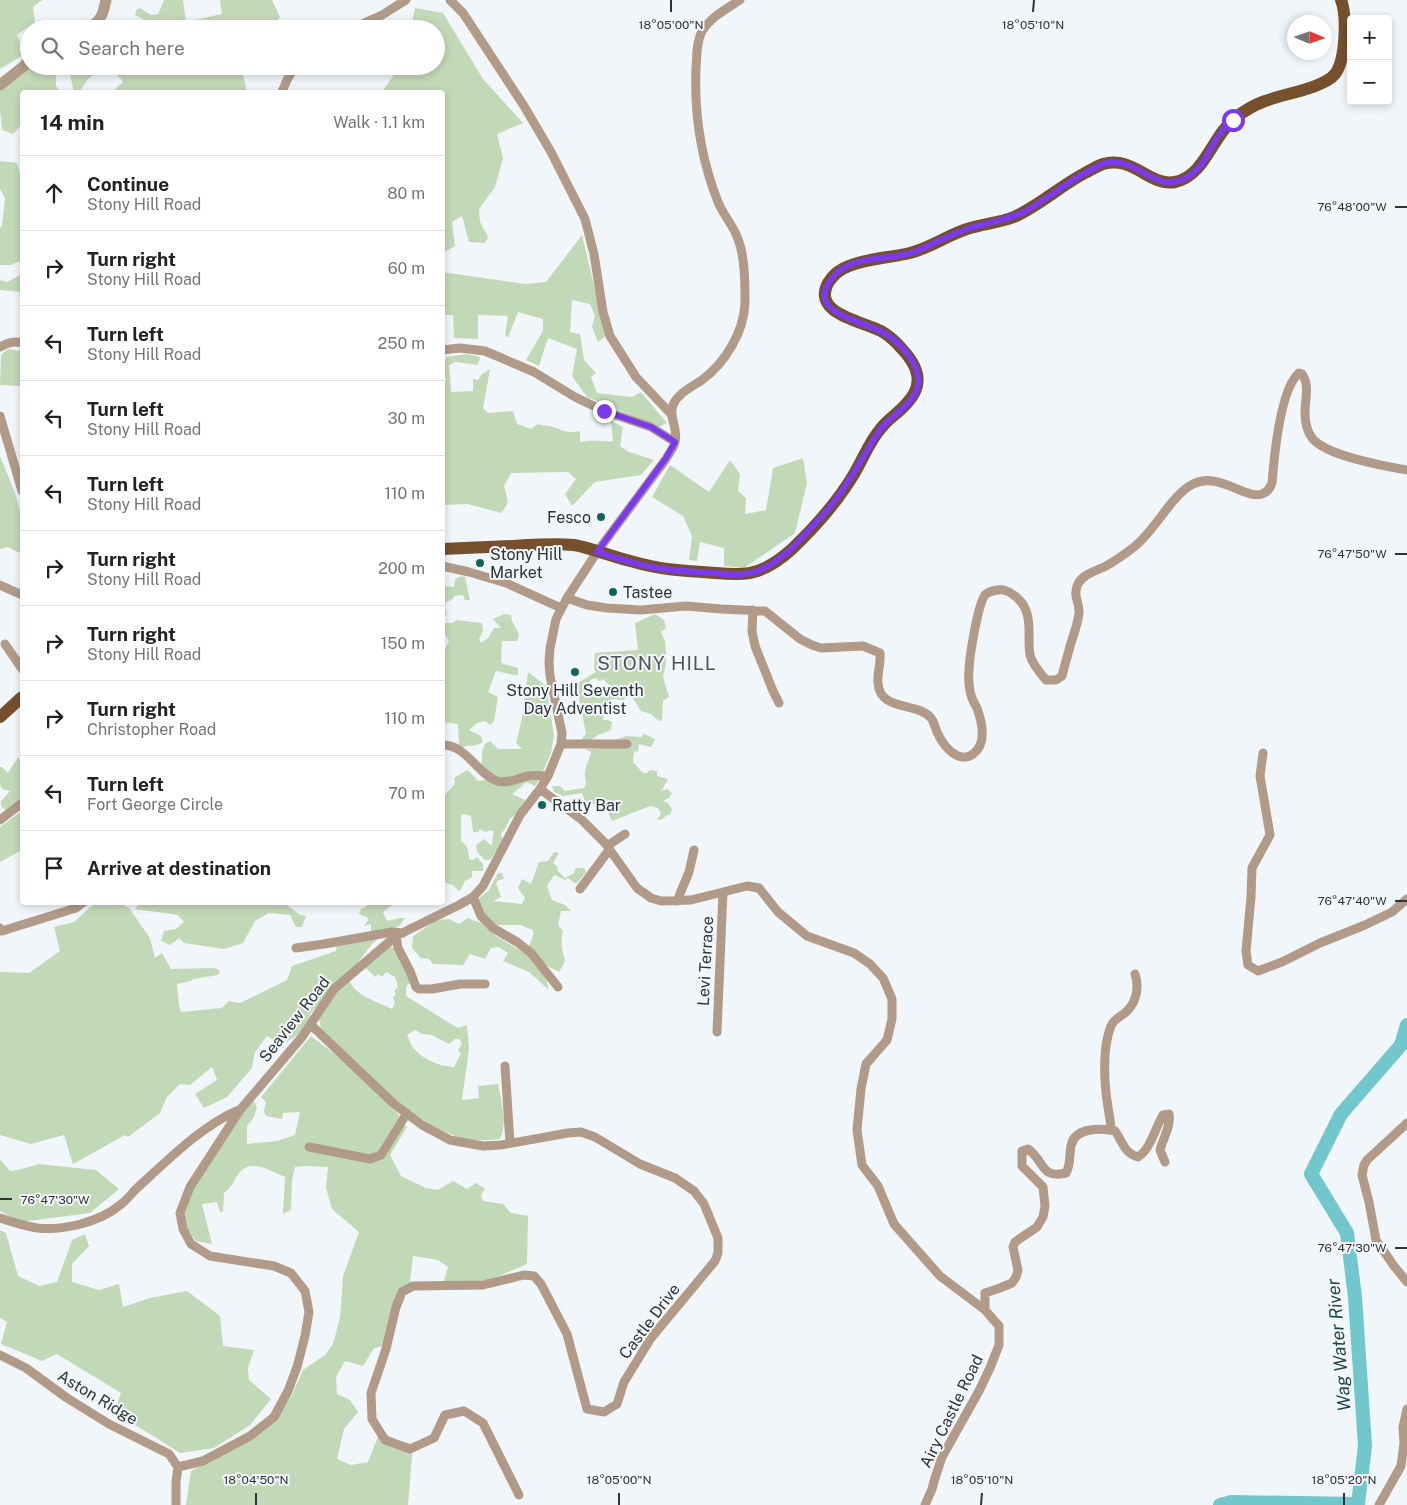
<!DOCTYPE html>
<html lang="en">
<head>
<meta charset="utf-8">
<style>
	:root { --surface:#fff; --page:#f6f6f6; --text:#222; --muted:#767676; --line:#e0e0e0 }
	body { margin:0; font-family:"Public Sans",sans-serif; background:var(--page); color:var(--text) }
	.controls { position:absolute; right:15px; top:15px; display:grid; overflow:hidden; border-radius:5px; box-shadow:0 2px 8px #0003 }
	.controls button { width:45px; height:45px; display:grid; place-items:center; padding:0; border:0; border-bottom:1px solid var(--line); background:var(--surface); color:var(--text); font:25px sans-serif }
	.compass { position:absolute; left:1287px; top:15px; width:45px; height:45px; border-radius:50%; background:var(--surface); box-shadow:0 2px 8px #0003; rotate:92deg }
	.stop { position:absolute; width:15px; height:15px; margin:-11px; border:4px solid #7c3aed; border-radius:50%; background:#fff }
	.stop.end { background:#7c3aed; border-color:#fff; box-shadow:0 1px 5px #0008 }
	.list { margin:0; padding:0; list-style:none }
	h2 { display:flex; justify-content:space-between; align-items:center; height:65px; margin:0; padding:0 20px; font-size:21px }
	h2 small { font-size:16px; font-weight:400; color:var(--muted) }
	.list li { display:grid; grid-template-columns:32px 1fr auto; gap:15px; align-items:center; box-sizing:border-box; height:75px; padding:0 20px; border-top:1px solid var(--line) }
	.list b { display:block; font-size:19px; white-space:nowrap }
	.list p { margin:0; font-size:16px; white-space:nowrap; color:var(--muted) }
	.list em { font-size:16px; font-style:normal; color:var(--muted) }
	.icon { flex:none; width:28px; height:28px; fill:none; stroke:currentColor; stroke-width:2; stroke-linecap:round; stroke-linejoin:round }
	.map { position:relative; flex:none; width:1407px; height:1505px; overflow:hidden }
	.search { position:absolute; background:var(--surface); box-shadow:0 2px 8px #0003; left:20px; top:20px; width:425px; height:55px; display:flex; align-items:center; gap:12px; box-sizing:border-box; padding:0 18px; border-radius:28px; color:var(--muted); font-size:19px }
	.panel { position:absolute; background:var(--surface); box-shadow:0 2px 8px #0003; left:20px; top:90px; width:425px; height:815px; border-radius:5px }
	.map>svg:first-child { display:block }
	.green { fill:#c2d9b7; fill-rule:evenodd }
	.lines { fill:none; stroke-linecap:round; stroke-linejoin:round }
	.river { stroke:#71c7cb; stroke-width:14 }
	.minor { stroke:#b19b88; stroke-width:9 }
	.tertiary { stroke:#b19b88; stroke-width:11 }
	.primary { stroke:#76502d; stroke-width:12 }
	.route { stroke:#7c3aed; stroke-width:6 }
	.ticks { fill:none; stroke:#313234; stroke-width:2 }
	.poi-dot { fill:#146360; stroke:#f1f6fa; stroke-width:2 }
	.labels { text-anchor:middle; stroke-width:4; stroke-linejoin:round; paint-order:stroke }
	.poi-label { font-size:16px; fill:#313234; stroke:#f1f6fa; text-anchor:start }
	.street-label { font-size:16px; fill:#313234; stroke:#f1f6fa }
	.water-label { font-size:18px; font-style:italic; fill:#1d4547; stroke:#f1f6fa }
	.quarter-label { font-size:19px; letter-spacing:1px; fill:#4f5357; stroke:#f1f6fa }
	.ticks-label { font-size:12px; text-anchor:middle; fill:#313234; stroke:#f1f6fa; stroke-width:4; stroke-linejoin:round; paint-order:stroke }
</style>
</head>
<body>
<div class="map">
<svg width="1407" height="1505" viewBox="0 0 1407 1505">
	<rect width="100%" height="100%" fill="#f1f6fa"/>
	<!-- green -->
	<path class="green" d="M0,0H42L33,7L35,22L17,35L25,54L0,69Z
		M164,0H183L186,22L222,14L220,0H272L280,17L270,29H157L158,26L135,15L136,10L140,8L151,15L158,14Z
		M415,8L443,13L483,79L523,123L497,134L503,158L495,187L479,209L480,222L488,237L485,243L469,242L462,216L452,222L455,246L443,253L442,92H382L400,66H436V29H411Z
		M33,66H56V86L61,92H22V124L13,134L2,130L0,110V89Z
		M68,66H107L88,79L79,92H74Z
		M110,66H241L247,92H112L123,82Z
		M0,161L17,163L22,181V260L11,265H0V228L2,226L5,198L0,189Z
		M582,235L606,336L598,342L592,327L595,316L590,304L572,300L570,332L580,334L584,360L596,373L591,377L597,393L632,397L641,392L667,423L659,427L587,397L572,376L577,349L548,338L539,366L526,360L543,331V319L518,312L508,338L505,335L508,316L478,315V339L454,338L453,315H443L442,272L525,284L546,282Z
		M22,274V292L0,290V280L7,282Z
		M8,349L20,351L22,353V386L0,385L1,355Z
		M467,354L480,357L478,365L456,362L449,365L451,392L473,391V379L478,380L482,374L490,369L483,408L488,413L513,411L517,424L531,429L538,424C543,426 549,425 553,427C567,431 564,434 580,431V442C591,439 601,442 613,441L611,421L623,427L620,446L629,452L654,460L641,475L595,482L572,506L565,494L576,479L568,472L511,473L504,486L508,502L502,513L467,504L443,505L442,389L446,380L443,368L446,357Z
		M0,456L15,493L22,518V554L8,547L0,549Z
		M803,458L807,483L795,533L744,568L724,566V548L700,542L697,561L689,560L692,536L683,516L652,497L670,465L709,492L730,460L740,474L738,491L746,498L745,514L766,510L773,468Z
		M462,576L465,577L470,600H465L463,595L454,596L453,599L446,602L445,607L447,615L443,616V589L446,586L454,587L455,579Z
		M504,614L511,615L512,621L519,634L517,641H502L501,663L518,668V675H514L496,671L488,692L498,697L494,721L490,725L485,721L477,723L469,730L481,736L483,742C476,747 470,745 462,747L461,749L459,745L458,724L443,722L442,655L449,641C445,634 440,630 446,623H452L457,620L482,623L483,631L479,639L481,643L488,638L494,628H501L493,619Z
		M655,614L664,620L666,628L661,632L665,641L666,653V663L663,677L669,697L663,701L662,720L659,721L651,714L641,711L632,697L627,695L624,700L611,699C609,707 604,712 603,720H608L612,722L611,730L598,735L584,745L581,742L583,737L586,734L579,698L578,683L596,672L594,669L595,653L638,650L635,623ZM595,678L600,681L603,679L611,687L603,697H590L587,695C585,687 587,681 595,678Z
		M528,672L546,686L554,735L551,753L543,771L501,779L487,773L482,764V751L485,744L490,741L498,749H522L516,743L522,718Z
		M644,734L655,739L652,746L650,747L639,744L638,751L634,752L633,762L643,773H647L650,770L657,771V776L668,779L663,788L660,791L667,789L672,793L669,798L663,801L668,803L672,809L670,815H667L661,820L657,819L661,814L658,808L650,806L612,821L606,808C597,807 593,803 585,801L582,793L563,796L554,792L552,786H560L565,791L584,788C588,781 584,779 585,772C585,766 590,759 591,752L585,749L627,746L615,740L626,736L641,737Z
		M18,757L22,763V799L6,810L1,806V801L10,791L2,789L0,783V767H2L8,773Z
		M467,770L470,772L478,781L490,779H540L535,786L526,782L522,786L512,794L525,800L518,812L510,819L505,829L501,834L503,841L490,860H485L477,852L476,845L484,839L492,846L493,834L494,832L491,830L485,832L480,829L478,832H473L471,816L465,814L461,815V841C468,846 469,851 469,859L473,860L477,857L483,864V871H472V877L465,881L461,889L459,891L453,885L443,882L442,795L444,796L455,784L454,778Z
		M22,811V850L0,862V827Z
		M554,852L559,853L553,863L558,867L557,870L565,878L574,873L576,868H584L586,872L576,884L568,878L565,880L554,875L547,886L552,900L565,905L571,911H561L558,925L563,931C562,936 561,943 562,948C564,962 568,958 559,972L542,963L529,946L533,936V930L520,925H493L475,902L489,890L498,873H502L504,879L499,880L496,883L501,897L493,901L522,904L525,898L518,888L522,879L531,884L539,862L548,861Z
		M95,903H121L129,908L150,938L155,958L162,953L171,969L215,968L220,971L218,975L193,979L191,981L177,984L179,1006L181,1012L222,1008L229,1001L240,1003L287,980L292,966L336,951L337,943L351,941L371,931V924L364,926L368,920L367,917L362,916L359,913L361,909L367,906L369,903H395L383,912L387,921L400,918H405L400,925L381,936L371,945L353,969L311,1013L303,1031L282,1045L267,1036L255,1052L252,1068L227,1097L204,1108L195,1094L217,1080L212,1067L190,1085L180,1084L167,1097L160,1113L128,1137L125,1135L73,1164L64,1135L31,1144L0,1135V972L29,973L60,951L54,927L74,922Z
		M140,903H284L299,914L306,916L302,927H296L290,915L269,913L255,921L243,943L224,949L184,943L179,938L170,945L161,941L164,931L176,929L184,922L178,915L135,909Z
		M468,918L481,923L493,934L527,955L546,979L549,990L529,972L503,961L508,953L499,947L491,948L485,959L470,954L463,965L433,964L429,959L421,958L412,948L413,936L437,920L449,919L459,924Z
		M389,945L394,949V952L401,958L410,982L406,987V996L451,1024L458,1028L467,1025L469,1049L462,1100L479,1098L478,1086L498,1084C501,1101 508,1122 500,1139C486,1141 469,1141 455,1136C404,1117 358,1066 321,1029L319,1019L334,993L350,982C359,998 377,1001 392,1009L395,1003L393,997L396,994L394,991L398,987L395,977L386,972L382,977L378,974L375,977L364,966ZM415,1030L422,1034L432,1035L449,1044L455,1039H459L462,1043L458,1051L461,1053L454,1067C440,1067 420,1058 412,1046C410,1043 409,1038 407,1035Z
		M311,1036L349,1065L400,1116L382,1145L404,1124L407,1127L390,1155L401,1176L426,1188L438,1190L453,1181L467,1189L476,1183L485,1189L481,1195L483,1201L503,1204L511,1213L528,1216L527,1264L489,1280L443,1284L448,1267L438,1260L413,1256L410,1283L383,1346L374,1348L363,1366L345,1361L336,1377L337,1394L350,1400L358,1412L344,1429L337,1459L351,1465L368,1462L378,1437L371,1422C386,1435 394,1441 413,1444L408,1505H186L191,1471L251,1437L276,1419L292,1395L303,1370L325,1355L333,1344L340,1318L343,1276L359,1232L332,1209L326,1188L328,1167L305,1166L295,1167L292,1181L291,1210L283,1214L285,1177C272,1172 253,1159 241,1171C233,1180 234,1185 224,1193L223,1212H220L217,1202L202,1204L212,1244L196,1241L183,1222L187,1198L252,1098L257,1107L254,1117L247,1126V1144L277,1141L295,1135L300,1112L283,1113L282,1119L266,1116L264,1111L266,1102L261,1097Z
		M0,1159L10,1171L18,1170L39,1164L96,1170L119,1189L90,1213L21,1222L0,1211Z
		M0,1230L6,1233L18,1276L39,1286L57,1282L72,1240L85,1234L89,1246L72,1264V1282L99,1290L119,1284L123,1307L150,1298L187,1291L220,1316L223,1346L254,1350L248,1368L249,1380L271,1399L250,1425L214,1448L180,1453L147,1432L114,1413L121,1393L57,1354L42,1361L1,1344L7,1322L0,1318Z"/>
	<g class="lines">
		<!-- river -->
		<path class="river" d="M1220,1505L1231,1502L1358,1504L1365,1446L1355,1297L1347,1233L1311,1174L1341,1114L1401,1045L1407,1025"/>
		<!-- minor -->
		<path class="minor" d="M450,0L463,13L524,106L551,152L585,219L594,254L603,312L610,336L636,377L671,414
			M351,29L382,15L406,0
			M282,92L287,80L295,66
			M0,347C7,343 14,340 22,343
			M442,350L460,348L485,351L534,372L575,397L604,411L651,427L675,442
			M0,416L22,491
			M442,566L469,572L506,583L561,608
			M0,585L22,595
			M567,598L587,605L607,608L641,610L686,606L721,609L765,611L800,639L812,645L821,648L863,646L880,653C881,664 877,673 878,683C880,712 916,701 931,718C934,722 935,727 937,732C941,741 947,750 956,755C961,758 968,758 973,754C987,744 982,722 977,708C974,703 971,697 970,691C969,685 968,678 969,672C969,659 978,601 986,594C990,591 998,589 1004,590C1011,592 1017,597 1022,603C1033,619 1027,637 1030,655C1032,664 1040,673 1046,680H1056L1062,676C1065,664 1068,654 1071,643C1074,633 1078,623 1079,613C1080,602 1072,596 1078,584C1083,574 1096,571 1106,566C1115,561 1125,554 1134,547C1156,530 1171,495 1193,484C1218,471 1246,500 1262,494C1268,492 1270,488 1272,483C1274,458 1280,389 1299,373L1302,374C1310,384 1305,400 1305,412C1305,420 1306,430 1312,438C1326,456 1384,466 1407,470
			M753,610L752,631L755,646L773,691L779,703
			M5,644L22,669
			M561,744H627
			M442,745C466,744 477,774 497,781C507,784 519,778 528,776C535,775 542,776 548,776
			M1263,753L1260,776L1270,835L1252,868L1251,897L1246,951L1248,965L1258,971L1282,962L1320,943L1365,925L1392,912L1407,899
			M540,789L582,820L605,843L637,888L651,898L661,901L691,900L747,886L759,888L778,912L807,936L854,953L870,964L883,978L892,999V1019L887,1040L866,1064L861,1089L857,1130L862,1165L878,1186L894,1224L940,1276L985,1310L999,1326V1345L990,1368L979,1391L942,1457L935,1478L932,1489L925,1505
			M0,820L22,803
			M607,846L625,834
			M580,889L609,850
			M473,897L481,916L493,928L517,942L531,953L558,987
			M677,901L689,872L694,850
			M0,928L2,931L76,908L84,902
			M396,936L398,948L410,971L416,987L419,989H432L460,984H485
			M296,948L324,944L392,932L403,933
			M311,1025L394,1104L422,1125L450,1140L483,1146L501,1145L568,1133L581,1132L595,1137L640,1164L675,1178L694,1191L704,1204L718,1238V1253L715,1261L651,1338L624,1382L617,1404L604,1412L587,1409L567,1334L541,1284L534,1276L524,1275L483,1285L413,1286L402,1292L396,1307L386,1349L371,1393L372,1419L385,1440L410,1449L434,1438L445,1415L464,1411L483,1423L519,1495
			M717,1032L723,892
			M505,1066L510,1143
			M1407,1123L1367,1160L1364,1165L1362,1175L1369,1202L1376,1240L1394,1266L1407,1282
			M1111,1130C1111,1122 1109,1115 1108,1107C1104,1083 1102,1048 1111,1026C1115,1017 1122,1017 1128,1010C1137,1001 1139,985 1135,974
			M309,1147L370,1159L381,1155L407,1113
			M0,1218C12,1222 24,1226 37,1228C63,1231 100,1222 120,1205C126,1201 131,1194 136,1189C166,1162 202,1125 239,1110
			M985,1310V1293L1000,1288L1012,1283L1016,1277L1018,1270L1013,1247L1015,1242L1037,1227L1043,1217L1045,1206L1043,1187L1022,1166V1151L1028,1149C1045,1161 1040,1179 1066,1173C1071,1164 1069,1156 1071,1146C1074,1127 1101,1128 1115,1131C1123,1142 1124,1153 1138,1157C1151,1149 1155,1128 1163,1115L1169,1114C1171,1127 1163,1138 1160,1150L1165,1162
			M0,1355L26,1368L67,1398L109,1424L169,1454L178,1467
			M178,1467L203,1461L250,1436L274,1417L288,1391L297,1367L305,1336L309,1312L305,1291L291,1273L274,1266L210,1256L191,1244L183,1229L180,1213L190,1187L240,1110L302,1037L334,989L396,936L459,905L473,897L483,886L520,815L540,789L548,776L561,744L562,733L550,676L549,662L550,648L556,619L567,598L597,552L666,459C669,453 674,448 675,442C679,429 668,417 673,405C678,393 692,387 702,380C725,363 744,332 745,303C745,283 745,257 738,239C734,226 723,215 718,202C701,159 694,115 696,68C697,56 696,43 702,31C711,17 726,9 740,0
			M176,1505V1482L178,1467
			M1379,1505L1401,1466L1404,1443L1403,1427L1407,1409"/>
		<!-- tertiary -->
		<path class="tertiary" d="M80,29C84,27 88,26 92,25C102,21 104,9 106,0
			M0,85L24,66L29,60"/>
		<!-- primary -->
		<path class="primary" d="M442,549C466,548 489,547 512,546C532,545 553,543 574,545C592,548 615,558 634,562C661,570 688,571 716,573C727,574 739,575 750,573C765,570 781,559 792,549C814,528 838,501 854,474C863,459 870,440 882,427C889,418 900,412 907,403C925,384 918,366 902,349C896,342 890,336 881,331C862,321 812,314 828,283C833,275 840,269 849,266C868,258 890,258 910,253C930,248 948,235 967,229C982,224 999,223 1014,217C1039,206 1060,186 1085,173C1091,170 1097,166 1103,164C1133,155 1150,187 1175,182C1205,176 1212,136 1235,118C1244,111 1254,105 1265,101C1283,94 1324,88 1335,74C1346,60 1347,15 1341,0
			M0,717L22,697"/>
	</g>
	<g class="lines">
		<!-- route -->
		<path class="route" d="M604,411L651,427L675,442L666,458L597,552C617,558 637,565 657,568C676,571 695,572 714,573C727,574 742,576 755,572C777,564 793,548 808,531C815,524 823,516 829,508C847,487 860,462 874,439C877,434 880,430 883,426C895,413 917,402 918,383C920,362 897,339 880,331C859,320 805,312 832,278C851,254 889,261 914,252C932,245 949,235 967,229C987,222 1007,221 1026,211C1047,199 1066,183 1087,172C1093,169 1099,165 1106,163C1138,157 1154,193 1184,179C1203,170 1208,151 1219,135C1223,129 1228,125 1233,120"/>
	</g>
	<!-- ticks -->
	<path class="ticks" d="M671,12V0M1033,12L1034,0M1395,207H1407M1395,554H1407M1395,901H1407M0,1199H12M1395,1248H1407M256,1505V1493M619,1505V1493M981,1505L982,1493M1344,1505V1493"/>
	<!-- markers -->
	<g class="poi-dot">
		<circle cx="601" cy="517" r="5"/>
		<circle cx="480" cy="563" r="5"/>
		<circle cx="613" cy="592" r="5"/>
		<circle cx="575" cy="672" r="5"/>
		<circle cx="542" cy="805" r="5"/>
	</g>
	<g class="labels">
		<!-- poi labels -->
		<g class="poi-label">
			<text x="591" y="523" text-anchor="end">Fesco</text>
			<text x="490" y="560">Stony Hill<tspan x="490" dy="18">Market</tspan></text>
			<text x="623" y="598">Tastee</text>
			<text x="575" y="696" text-anchor="middle">Stony Hill Seventh<tspan x="575" dy="18">Day Adventist</tspan></text>
			<text x="552" y="811">Ratty Bar</text>
		</g>
		<!-- street labels -->
		<g class="street-label">
			<text transform="translate(705 961) rotate(-87)" y="6">Levi Terrace</text>
			<text transform="translate(294 1019) rotate(-52)" y="6">Seaview Road</text>
			<text transform="translate(649 1321) rotate(-53)" y="6">Castle Drive</text>
			<text transform="translate(98 1397) rotate(31)" y="6">Aston Ridge</text>
			<text transform="translate(951 1411) rotate(-64)" y="6">Airy Castle Road</text>
		</g>
		<!-- water labels -->
		<g class="water-label">
			<text transform="translate(1339 1345) rotate(-95)" y="6">Wag Water River</text>
		</g>
		<!-- quarter labels -->
		<g class="quarter-label">
			<text x="657" y="670">STONY HILL</text>
		</g>
	</g>
	<g class="ticks-label">
		<text x="671" y="29">18°05'00"N</text>
		<text x="1033" y="29">18°05'10"N</text>
		<text x="1352" y="211">76°48'00"W</text>
		<text x="1352" y="558">76°47'50"W</text>
		<text x="1352" y="905">76°47'40"W</text>
		<text x="55" y="1204">76°47'30"W</text>
		<text x="1352" y="1252">76°47'30"W</text>
		<text x="256" y="1484">18°04'50"N</text>
		<text x="619" y="1484">18°05'00"N</text>
		<text x="982" y="1484">18°05'10"N</text>
		<text x="1344" y="1484">18°05'20"N</text>
	</g>
</svg>
<div class="controls">
<button>+</button>
<button>−</button>
</div>
<svg class="compass" viewBox="-18 -18 36 36"><path d="M0-13l5 13h-10z" fill="#e53935"/><path d="M0 13l5-13h-10z" fill="#767676"/></svg>
<div class="stop" style="left:1233px;top:120px"></div>
<div class="stop end" style="left:604px;top:411px"></div>
<div class="search"><svg class="icon" aria-label="search" viewBox="0 0 24 24"><circle cx="10" cy="10" r="6"/><path d="M15 15l6 6"/></svg>Search here</div>
<section class="panel">
<h2>14 min<small>Walk · 1.1 km</small></h2>
<ul class="list">
<li><svg class="icon" aria-label="ahead" viewBox="0 0 24 24"><path d="M12 20V5M6 11l6-6 6 6"/></svg><div><b>Continue</b><p>Stony Hill Road</p></div><em>80 m</em></li>
<li><svg class="icon" aria-label="right" viewBox="0 0 24 24"><path d="M7 20v-9h11M14 6l5 5-5 5"/></svg><div><b>Turn right</b><p>Stony Hill Road</p></div><em>60 m</em></li>
<li><svg class="icon" aria-label="left" viewBox="0 0 24 24"><path d="M17 20v-9H6M10 6l-5 5 5 5"/></svg><div><b>Turn left</b><p>Stony Hill Road</p></div><em>250 m</em></li>
<li><svg class="icon" aria-label="left" viewBox="0 0 24 24"><path d="M17 20v-9H6M10 6l-5 5 5 5"/></svg><div><b>Turn left</b><p>Stony Hill Road</p></div><em>30 m</em></li>
<li><svg class="icon" aria-label="left" viewBox="0 0 24 24"><path d="M17 20v-9H6M10 6l-5 5 5 5"/></svg><div><b>Turn left</b><p>Stony Hill Road</p></div><em>110 m</em></li>
<li><svg class="icon" aria-label="right" viewBox="0 0 24 24"><path d="M7 20v-9h11M14 6l5 5-5 5"/></svg><div><b>Turn right</b><p>Stony Hill Road</p></div><em>200 m</em></li>
<li><svg class="icon" aria-label="right" viewBox="0 0 24 24"><path d="M7 20v-9h11M14 6l5 5-5 5"/></svg><div><b>Turn right</b><p>Stony Hill Road</p></div><em>150 m</em></li>
<li><svg class="icon" aria-label="right" viewBox="0 0 24 24"><path d="M7 20v-9h11M14 6l5 5-5 5"/></svg><div><b>Turn right</b><p>Christopher Road</p></div><em>110 m</em></li>
<li><svg class="icon" aria-label="left" viewBox="0 0 24 24"><path d="M17 20v-9H6M10 6l-5 5 5 5"/></svg><div><b>Turn left</b><p>Fort George Circle</p></div><em>70 m</em></li>
<li><svg class="icon" aria-label="arrive" viewBox="0 0 24 24"><path d="M6 21V4h12l-3 4 3 4H6"/></svg><div><b>Arrive at destination</b></div></li>
</ul>
</section>
</div>
</body>
</html>
